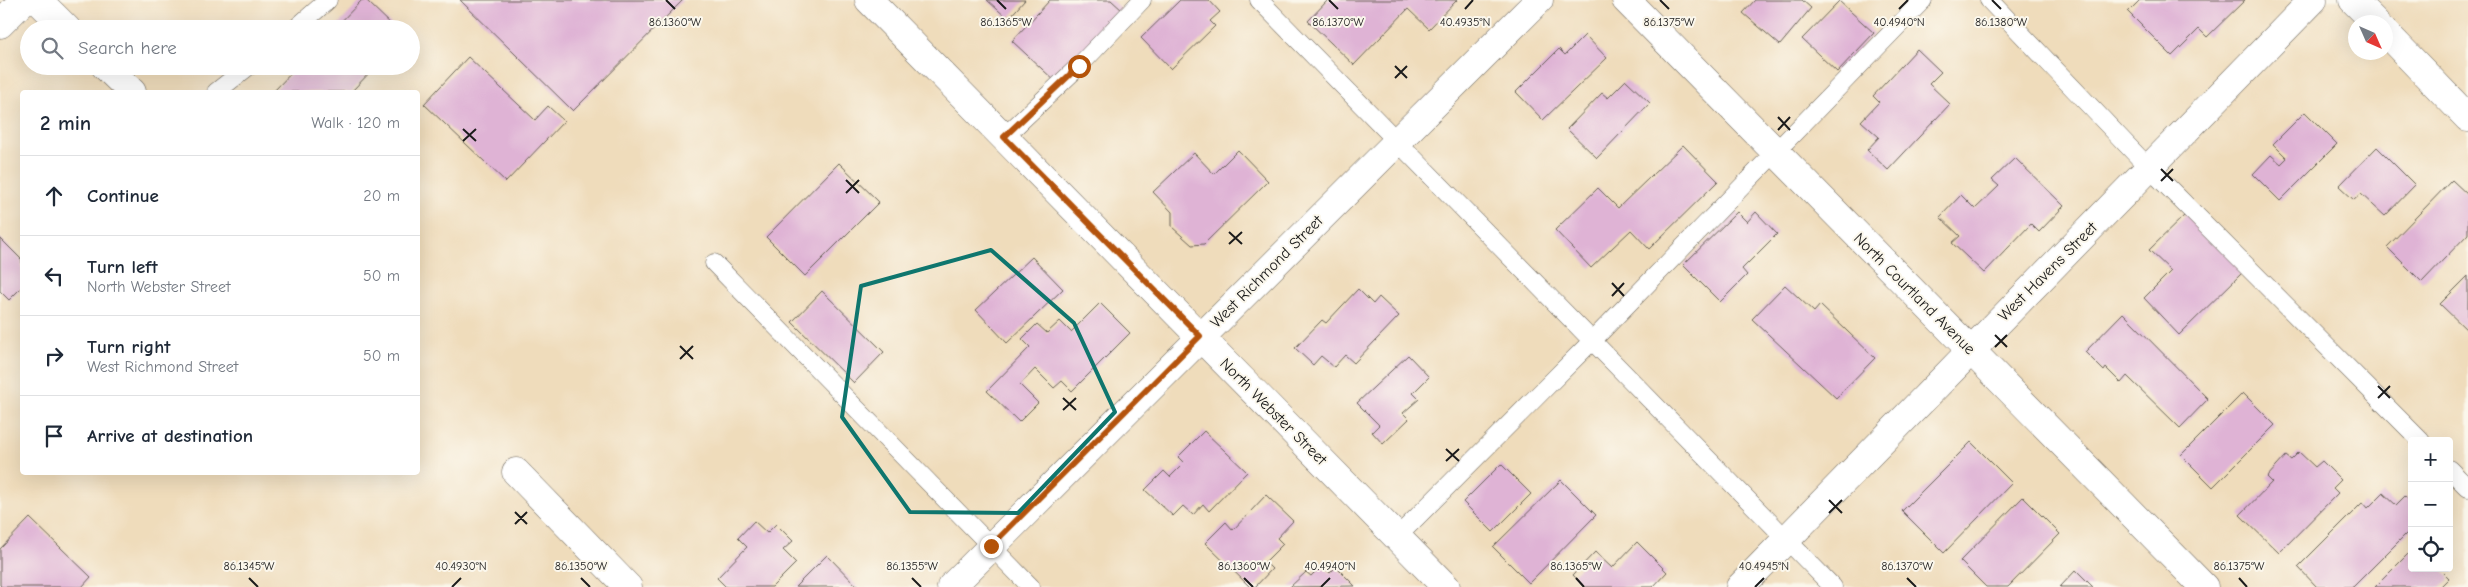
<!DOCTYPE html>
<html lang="en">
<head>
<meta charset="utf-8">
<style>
	:root { --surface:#fff; --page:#f6f6f7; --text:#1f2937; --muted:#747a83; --line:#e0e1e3 }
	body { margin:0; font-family:"Comic Neue",sans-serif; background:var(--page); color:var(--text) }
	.controls { position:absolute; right:15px; bottom:15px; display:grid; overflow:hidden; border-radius:5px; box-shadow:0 5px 20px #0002 }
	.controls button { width:45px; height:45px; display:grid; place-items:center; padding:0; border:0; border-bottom:1px solid var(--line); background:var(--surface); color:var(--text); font:25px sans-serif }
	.compass { position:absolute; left:2348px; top:15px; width:45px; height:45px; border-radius:50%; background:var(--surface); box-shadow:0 5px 20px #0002; rotate:135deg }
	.stop { position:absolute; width:15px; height:15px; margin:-11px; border:4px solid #b45309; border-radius:50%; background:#fff }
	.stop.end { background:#b45309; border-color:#fff; box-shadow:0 1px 5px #0008 }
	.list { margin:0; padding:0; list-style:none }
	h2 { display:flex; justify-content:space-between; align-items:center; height:65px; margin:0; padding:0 20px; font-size:21px }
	h2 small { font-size:16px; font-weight:400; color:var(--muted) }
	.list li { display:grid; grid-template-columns:32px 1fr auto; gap:15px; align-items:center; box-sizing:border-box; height:80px; padding:0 20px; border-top:1px solid var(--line) }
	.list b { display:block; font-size:19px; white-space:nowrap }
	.list p { margin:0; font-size:16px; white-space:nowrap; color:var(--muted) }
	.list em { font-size:16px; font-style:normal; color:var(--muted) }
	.icon { flex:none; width:28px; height:28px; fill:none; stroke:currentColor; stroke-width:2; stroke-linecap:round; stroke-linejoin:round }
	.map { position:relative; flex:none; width:2468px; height:587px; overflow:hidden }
	.search { position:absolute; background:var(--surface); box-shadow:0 5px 20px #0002; left:20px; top:20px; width:400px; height:55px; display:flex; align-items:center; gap:12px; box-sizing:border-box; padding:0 18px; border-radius:28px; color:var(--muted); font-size:19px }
	.panel { position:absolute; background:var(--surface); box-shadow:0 5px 20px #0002; left:20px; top:90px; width:400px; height:385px; border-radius:5px }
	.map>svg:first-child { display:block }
	.building { fill:#dfb3d5 }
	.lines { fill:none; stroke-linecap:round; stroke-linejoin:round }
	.service-casing { stroke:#665f54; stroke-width:19 }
	.minor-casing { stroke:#665f54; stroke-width:29 }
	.service { stroke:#fff; stroke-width:18 }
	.minor { stroke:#fff; stroke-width:28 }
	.route { stroke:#b45309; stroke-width:6 }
	.marked { fill:none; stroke:#0f766e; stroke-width:4; stroke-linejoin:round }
	.ticks { fill:none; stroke:#1c1c1c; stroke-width:2 }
	.labels { text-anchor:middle; stroke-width:4; stroke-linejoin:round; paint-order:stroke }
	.street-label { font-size:16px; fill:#1c1c1c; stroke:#fbf7ec }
	.ticks-label { font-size:12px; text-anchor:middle; fill:#1c1c1c; stroke:#fbf7ec; stroke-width:4; stroke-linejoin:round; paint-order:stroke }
</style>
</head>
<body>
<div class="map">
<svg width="2468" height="587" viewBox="0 0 2468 587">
	<rect width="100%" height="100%" fill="#fbf7ec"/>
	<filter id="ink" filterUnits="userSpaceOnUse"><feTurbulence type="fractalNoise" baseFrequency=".02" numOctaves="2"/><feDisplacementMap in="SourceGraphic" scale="10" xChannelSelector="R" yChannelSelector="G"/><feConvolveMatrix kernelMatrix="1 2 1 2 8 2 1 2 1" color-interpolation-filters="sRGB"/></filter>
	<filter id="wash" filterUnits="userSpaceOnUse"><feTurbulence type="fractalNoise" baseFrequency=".0096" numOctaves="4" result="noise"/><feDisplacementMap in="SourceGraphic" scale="20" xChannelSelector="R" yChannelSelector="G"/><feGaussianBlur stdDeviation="1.12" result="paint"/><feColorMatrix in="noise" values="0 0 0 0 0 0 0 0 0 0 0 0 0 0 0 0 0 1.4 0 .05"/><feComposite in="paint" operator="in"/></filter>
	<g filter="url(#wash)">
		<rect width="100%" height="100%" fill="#efdcbb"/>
		<g id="blocks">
			<!-- building -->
			<path class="building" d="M362,0H366L396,29H334Z
				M460,0H683L573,111Z
				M987,0H1025L1008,19Z
				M1050,0H1111L1123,11L1057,83L1012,41Z
				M1180,0H1209L1220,12L1210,21L1215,26L1171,69L1141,38Z
				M1328,0H1457L1429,29L1408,9L1354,65L1308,21Z
				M1755,0H1802L1811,8L1780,45L1743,13Z
				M2140,0H2245L2207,37L2199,29L2172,56L2128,12Z
				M1839,1L1874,33L1837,72L1802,39Z
				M1585,35L1607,58L1543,120L1516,92L1559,49L1565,55Z
				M1917,49L1941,72L1929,84L1950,104L1888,170L1867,150L1879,137L1861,121L1879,102L1873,96Z
				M468,57L535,120L548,106L564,121L506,182L424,104Z
				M298,66H376L351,92H273Z
				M1626,80L1650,103L1597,158L1567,129L1602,93L1608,98Z
				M2305,112L2337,144L2280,201L2253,174L2271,155L2281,164L2287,158L2273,144Z
				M1683,145L1718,181L1649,249L1631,230L1591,268L1555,230L1598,188L1618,208Z
				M2377,147L2415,185L2385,216L2361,194L2354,200L2339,186Z
				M1238,150L1268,181L1204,244L1192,245L1172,227V212L1153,192L1194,153L1214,174Z
				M2015,158L2064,206L2039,232L2031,224L1984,273L1952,243L1960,236L1940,217L1961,195L1975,209L1999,186L1992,180Z
				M839,163L879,202L805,276L766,237Z
				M2452,180L2468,195V234L2422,282L2387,247Z
				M1737,212L1747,222L1756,212L1777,234L1742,269L1747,275L1720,302L1683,265Z
				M2187,213L2244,271L2179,335L2144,298L2171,271L2149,250Z
				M0,238L22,260V287L9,300L0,291Z
				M1032,257L1063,289L1007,343L976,310Z
				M2468,276V331L2440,304Z
				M1785,285L1814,312L1820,305L1875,358L1836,398L1752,319Z
				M1358,289L1373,304L1379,297L1399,316L1354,363L1345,355L1334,367L1321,356L1313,365L1295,348L1322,320L1326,323Z
				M822,291L884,352L854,383L792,322Z
				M1100,303L1130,333L1072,391L1062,381L1054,388L1035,369L1020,385L1038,403L1019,422L987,391L1030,347L1022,339L1037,324L1047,333L1060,321L1071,332Z
				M2123,313L2208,399L2180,428L2127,376L2121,383L2106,368L2104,371L2085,352Z
				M1408,355L1429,377L1413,393L1419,399L1403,413L1409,419L1383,444L1372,432L1379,425L1357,403Z
				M2243,393L2275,425L2213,487L2181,455Z
				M1204,431L1247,472L1209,511L1203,504L1193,515L1183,506L1173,516L1145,490L1164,471L1170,477L1184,463L1178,457Z
				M1971,442L2012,483L1944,553L1902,511Z
				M2299,452L2315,467L2322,461L2341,480L2333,488L2338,493L2279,553L2240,515L2272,482L2267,477L2286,456L2291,460Z
				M1501,464L1531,494L1493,532L1463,502Z
				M1561,480L1596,515L1529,583L1493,547Z
				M2383,493L2396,505L2405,496L2412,503V528L2353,587H2317L2298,567L2363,502L2368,508Z
				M1266,495L1293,521L1277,538L1283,544L1265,562L1272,569L1255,587H1250L1205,543L1226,522L1233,530Z
				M2023,497L2060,534L2008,587H1986L1960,561Z
				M30,518L91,577L82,587H2L0,585V549Z
				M754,521L767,533L776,524L793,541L783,550L796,563L772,587H726L717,578L747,547L738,538Z
				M1637,542L1667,572L1653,587H1585L1573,575L1595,552L1612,568Z
				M2412,550V568H2443L2441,570L2449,578L2440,587H2375Z
				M827,555L858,587H795Z
				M1322,565L1330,573L1336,567L1355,586L1290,587L1306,572L1311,576Z
				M2076,570L2093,587H2060Z"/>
		</g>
	</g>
	<g filter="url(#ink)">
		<use href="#blocks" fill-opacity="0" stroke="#665f54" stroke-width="1"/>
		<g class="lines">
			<!-- service casing -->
			<g class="service-casing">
				<path id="service" d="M1259,0L1833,587
					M1989,0L2149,168L2421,441
					M295,29L328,0
					M216,92L249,66
					M1004,137L1079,66L1142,0
					M714,263L1031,587
					M2449,469L2468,488
					M1397,537L1593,340L1923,0"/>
			</g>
			<!-- minor casing -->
			<g class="minor-casing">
				<path id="minor" d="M38,0L67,29
					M869,0L1446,587
					M1626,0L2204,587
					M2353,0L2375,22
					M0,24L24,0
					M2386,33L2468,118
					M105,66L132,92
					M516,472L628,587
					M951,587L1539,0
					M1740,587L2313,0"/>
			</g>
			<!-- service -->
			<use href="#service" class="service"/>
			<!-- minor -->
			<use href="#minor" class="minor"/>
		</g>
	</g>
	<g class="lines" filter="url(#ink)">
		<!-- route -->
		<path class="route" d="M991,546L1200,336L1004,137L1079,66"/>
	</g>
	<!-- marked area -->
	<path class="marked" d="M991,250L1074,323L1115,412L1018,513L910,512L842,417L861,286Z"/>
	<!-- ticks -->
	<path class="ticks" d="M666,0L675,9M997,0L1006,9M1329,0L1338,9M1660,0L1669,9M1992,0L2001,9M1465,9L1473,0M1899,9L1908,0M1395,66L1407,78M1395,78L1407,66M1778,117L1790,130M463,129L476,141M1778,130L1790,117M463,141L476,129M2161,169L2173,181M846,180L859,193M2161,181L2173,169M846,193L859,180M1229,232L1242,244M1229,244L1242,232M1612,283L1624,296M1612,296L1624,283M1995,335L2007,347M680,346L693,359M1995,347L2007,335M680,359L693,346M2378,386L2390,398M1063,398L1076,410M2378,398L2390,386M1063,410L1076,398M1446,449L1459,461M1446,461L1459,449M1829,500L1842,513M515,512L527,524M1829,513L1842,500M515,524L527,512M249,578L258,587M581,578L590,587M912,578L921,587M1244,578L1253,587M1576,578L1584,587M1907,578L1916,587M2239,578L2247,587M452,587L461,578M1321,587L1330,578M1755,587L1764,578"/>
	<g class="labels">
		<!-- street labels -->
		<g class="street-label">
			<text transform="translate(1266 271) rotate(-45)" y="6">West Richmond Street</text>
			<text transform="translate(2047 271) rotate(-45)" y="6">West Havens Street</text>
			<text transform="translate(1915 293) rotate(45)" y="6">North Courtland Avenue</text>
			<text transform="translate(1274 411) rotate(45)" y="6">North Webster Street</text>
		</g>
	</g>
	<g class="ticks-label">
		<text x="675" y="26">86.1360°W</text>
		<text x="1006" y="26">86.1365°W</text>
		<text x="1338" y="26">86.1370°W</text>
		<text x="1465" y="26">40.4935°N</text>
		<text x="1669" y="26">86.1375°W</text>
		<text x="1899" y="26">40.4940°N</text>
		<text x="2001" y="26">86.1380°W</text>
		<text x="249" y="570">86.1345°W</text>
		<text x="461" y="570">40.4930°N</text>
		<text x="581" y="570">86.1350°W</text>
		<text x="912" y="570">86.1355°W</text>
		<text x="1244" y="570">86.1360°W</text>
		<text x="1330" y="570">40.4940°N</text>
		<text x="1576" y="570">86.1365°W</text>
		<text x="1764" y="570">40.4945°N</text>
		<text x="1907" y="570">86.1370°W</text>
		<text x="2239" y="570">86.1375°W</text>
	</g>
</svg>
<div class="controls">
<button>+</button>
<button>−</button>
<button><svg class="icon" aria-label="locate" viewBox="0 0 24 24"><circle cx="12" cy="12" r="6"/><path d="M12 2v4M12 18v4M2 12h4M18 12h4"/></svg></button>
</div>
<svg class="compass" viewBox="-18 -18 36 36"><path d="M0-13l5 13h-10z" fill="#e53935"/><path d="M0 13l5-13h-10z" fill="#747a83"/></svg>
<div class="stop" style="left:1079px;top:66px"></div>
<div class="stop end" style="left:991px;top:546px"></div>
<div class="search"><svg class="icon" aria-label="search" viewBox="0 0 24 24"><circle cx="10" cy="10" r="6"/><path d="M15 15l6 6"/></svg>Search here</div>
<section class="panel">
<h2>2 min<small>Walk · 120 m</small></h2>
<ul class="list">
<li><svg class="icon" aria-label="ahead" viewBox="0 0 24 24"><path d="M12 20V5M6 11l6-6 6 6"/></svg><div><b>Continue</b></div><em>20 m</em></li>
<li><svg class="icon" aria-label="left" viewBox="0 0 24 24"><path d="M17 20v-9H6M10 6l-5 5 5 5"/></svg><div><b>Turn left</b><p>North Webster Street</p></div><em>50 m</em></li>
<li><svg class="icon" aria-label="right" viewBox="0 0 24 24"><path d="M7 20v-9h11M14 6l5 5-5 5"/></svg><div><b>Turn right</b><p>West Richmond Street</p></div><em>50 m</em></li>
<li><svg class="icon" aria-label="arrive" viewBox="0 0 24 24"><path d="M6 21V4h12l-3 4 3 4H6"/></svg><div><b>Arrive at destination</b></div></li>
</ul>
</section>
</div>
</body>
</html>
